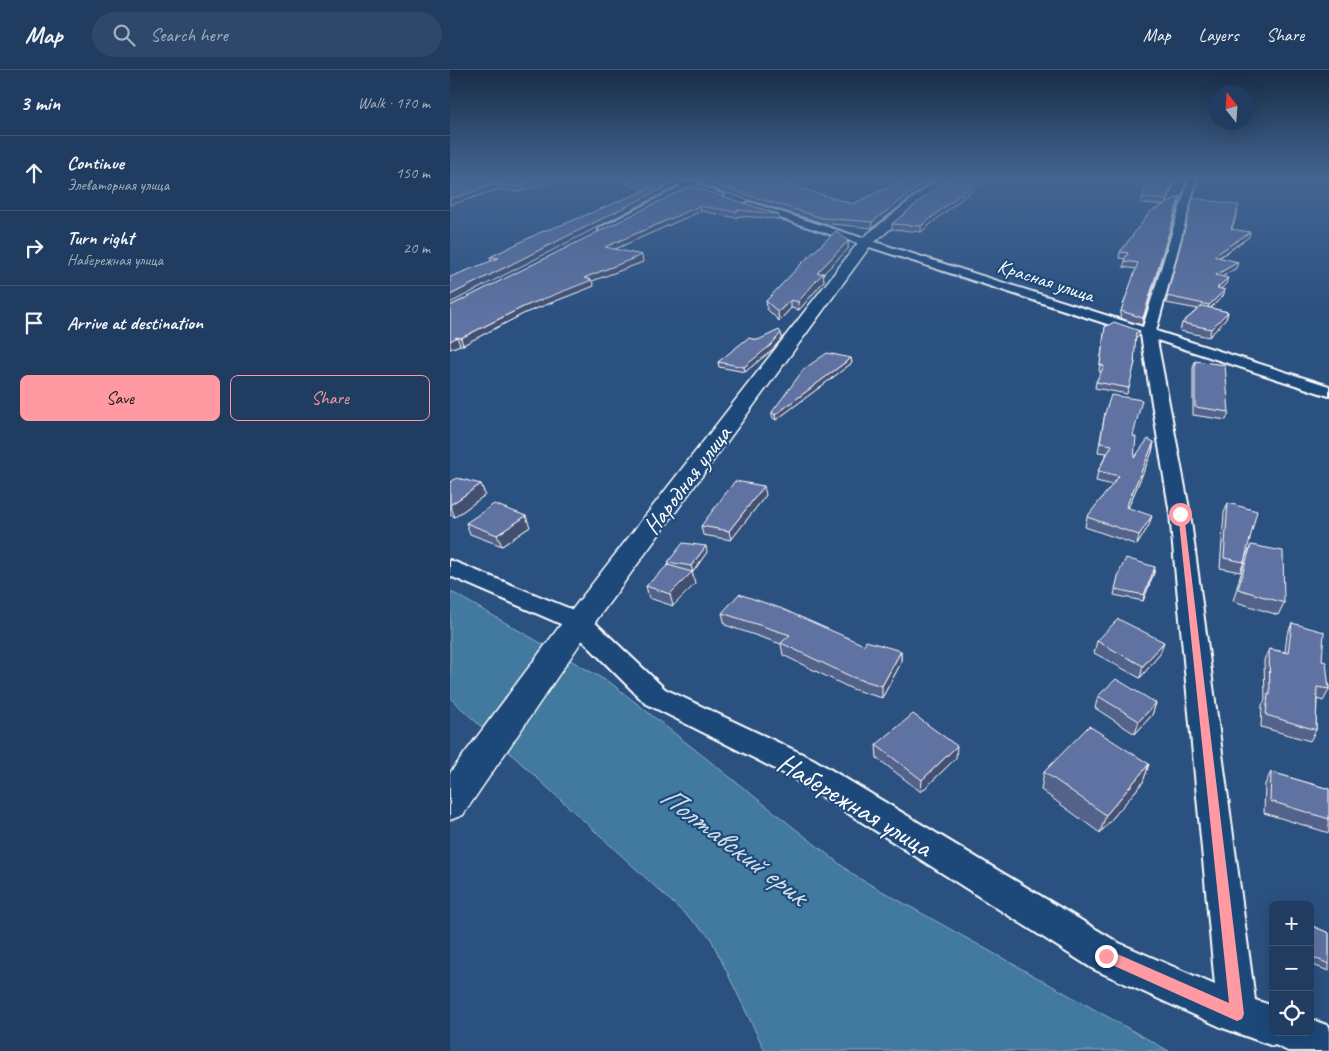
<!DOCTYPE html>
<html lang="en">
<head>
<meta charset="utf-8">
<style>
	:root { --surface:#203d61; --page:#2d486a; --text:#f1f3f6; --muted:#a2aebd; --line:#3d5676; --accent:#ff9aa2 }
	body { margin:0; font-family:Caveat,sans-serif; background:var(--page); color:var(--text) }
	.controls { position:absolute; right:15px; bottom:15px; display:grid; overflow:hidden; border-radius:8px; box-shadow:0 5px 20px #0002 }
	.controls button { width:45px; height:45px; display:grid; place-items:center; padding:0; border:0; border-bottom:1px solid var(--line); background:var(--surface); color:var(--text); font:25px sans-serif }
	.compass { position:absolute; left:759px; top:15px; width:45px; height:45px; border-radius:50%; background:var(--surface); box-shadow:0 5px 20px #0002; rotate:343deg }
	.stop { position:absolute; width:15px; height:15px; margin:-11px; border:4px solid #ff9aa2; border-radius:50%; background:#fff }
	.stop.end { background:#ff9aa2; border-color:#fff; box-shadow:0 1px 5px #0008 }
	.list { margin:0; padding:0; list-style:none }
	h2 { display:flex; justify-content:space-between; align-items:center; height:65px; margin:0; padding:0 20px; font-size:21px }
	h2 small { font-size:16px; font-weight:400; color:var(--muted) }
	.list li { display:grid; grid-template-columns:32px 1fr auto; gap:15px; align-items:center; box-sizing:border-box; height:75px; padding:0 20px; border-top:1px solid var(--line) }
	.list b { display:block; font-size:19px; white-space:nowrap }
	.list p { margin:0; font-size:16px; white-space:nowrap; color:var(--muted) }
	.list em { font-size:16px; font-style:normal; color:var(--muted) }
	.actions { display:flex; gap:10px; padding:15px 20px }
	.actions a { flex:1; padding:11px 0; border:1px solid var(--accent); border-radius:8px; text-align:center; font-size:18px; color:var(--accent) }
	.actions .main { background:var(--accent); color:#111 }
	.icon { flex:none; width:28px; height:28px; fill:none; stroke:currentColor; stroke-width:2; stroke-linecap:round; stroke-linejoin:round }
	.map { position:relative; flex:none; width:879px; height:981px; overflow:hidden }
	header { display:flex; align-items:center; gap:30px; box-sizing:border-box; height:70px; padding:0 25px; background:var(--surface); border-bottom:1px solid var(--line) }
	header strong { font-size:24px }
	nav { display:flex; gap:28px; margin-inline-start:auto; font-size:18px }
	.search { width:350px; height:45px; background:var(--page); display:flex; align-items:center; gap:12px; box-sizing:border-box; padding:0 18px; border-radius:28px; color:var(--muted); font-size:19px }
	main { display:flex }
	aside { flex:1; background:var(--surface) }
	.map>svg:first-child { display:block }
	.water { fill:#42799e; stroke:#8eafc5 }
	.lines { fill:none; stroke-linecap:round; stroke-linejoin:round }
	.street-casing { stroke:#fff; stroke-width:4 }
	.secondary-casing { stroke:#fff; stroke-width:3 }
	.street { fill:#1f4a7a; fill-rule:evenodd }
	.secondary { fill:#1f4a7a; fill-rule:evenodd }
	.wall { fill:#52628a; stroke:#fff }
	.shaded-wall { fill:#425071; stroke:#fff }
	.building { fill:#5f72a1; stroke:#fff }
	.route { fill:#ff9aa2 }
	.labels { text-anchor:middle; stroke-width:4.5; stroke-linejoin:round; paint-order:stroke }
	.far-street-label { font-size:20px; fill:#fff; stroke:#1f4a7a }
	.street-label { font-size:24px; fill:#fff; stroke:#1f4a7a }
	.near-street-label { font-size:29px; fill:#fff; stroke:#1f4a7a }
	.near-water-label { font-size:30px; font-style:italic; fill:#d0dee7; stroke:#1f4a7a }
</style>
</head>
<body>
<header>
<strong>Map</strong>
<div class="search"><svg class="icon" aria-label="search" viewBox="0 0 24 24"><circle cx="10" cy="10" r="6"/><path d="M15 15l6 6"/></svg>Search here</div>
<nav><a>Map</a><a>Layers</a><a>Share</a></nav>
</header>
<main>
<aside>
<h2>3 min<small>Walk · 170 m</small></h2>
<ul class="list">
<li><svg class="icon" aria-label="ahead" viewBox="0 0 24 24"><path d="M12 20V5M6 11l6-6 6 6"/></svg><div><b>Continue</b><p>Элеваторная улица</p></div><em>150 m</em></li>
<li><svg class="icon" aria-label="right" viewBox="0 0 24 24"><path d="M7 20v-9h11M14 6l5 5-5 5"/></svg><div><b>Turn right</b><p>Набережная улица</p></div><em>20 m</em></li>
<li><svg class="icon" aria-label="arrive" viewBox="0 0 24 24"><path d="M6 21V4h12l-3 4 3 4H6"/></svg><div><b>Arrive at destination</b></div></li>
</ul>
<div class="actions"><a class="main">Save</a><a>Share</a></div>
</aside>
<div class="map">
<svg width="879" height="981" viewBox="0 0 879 981">
	<rect width="100%" height="100%" fill="#2b5181"/>
	<filter id="ink" filterUnits="userSpaceOnUse"><feTurbulence type="fractalNoise" baseFrequency=".02" numOctaves="2"/><feDisplacementMap in="SourceGraphic" scale="10" xChannelSelector="R" yChannelSelector="G"/><feConvolveMatrix kernelMatrix="1 2 1 2 8 2 1 2 1" color-interpolation-filters="sRGB"/></filter>
	<g filter="url(#ink)">
		<!-- water -->
		<path class="water" d="M0,521L162,614L405,806L719,981H315L260,867L0,628Z"/>
		<g class="lines">
			<!-- street casing -->
			<g class="street-casing">
				<path id="street" d="M211,108H224L239,113L249,111L250,113L248,115L274,125L269,128L241,119L158,162H150L149,160L150,158L232,116Z
					M739,108H747L706,261L879,316V326L707,270L740,444L805,930L823,936V962H860V949L879,956V981H838L825,975L823,976L773,958L643,899L341,707L195,633L120,558L0,506V490L138,546L215,619L363,689L669,873L765,915L720,444L691,265L296,137L294,135L299,132L302,133L693,257Z"/>
			</g>
			<!-- secondary casing -->
			<g class="secondary-casing">
				<path id="secondary" d="M489,108H501L421,175L140,559L13,745L0,750V703L118,545L411,169Z"/>
			</g>
			<!-- street -->
			<use href="#street" class="street"/>
			<!-- secondary -->
			<use href="#secondary" class="secondary"/>
		</g>
		<!-- wall -->
		<path class="wall" d="M14,108H113L67,122L49,119L0,135V114Z
			M160,108H218L227,116L41,191L40,187L195,120Z
			M230,108H315L403,134L458,108L422,158L372,153L251,115L250,109L239,111Z
			M498,108H537L471,162L442,159V154Z
			M701,108H722V110H725L724,114L716,134L730,126L692,255L670,248L671,241L686,199L673,197L676,189L669,188L670,182L714,135L691,133L692,128Z
			M240,116L328,144L329,149L288,146L287,148L251,141L165,179L193,192L142,211L144,216L75,243L13,275H10L0,279V236Z
			M743,128L788,140L782,159L799,167L769,188L786,198L772,207L776,214L771,219L775,220L773,226L761,238L778,242L776,249L759,267L730,261L732,253L748,239L716,233Z
			M398,171V179L373,204L374,211L349,240L341,238L329,251L317,239L316,231Z
			M655,257L690,261L689,266L685,269L684,292H685L677,324L645,318L646,312L651,302L649,301Z
			M332,268L322,280L295,302L269,297L268,292L308,270Z
			M401,288L402,293L326,350L322,347V342Z
			M745,291L779,342L776,350L743,345V298Z
			M655,343L683,366L684,388L704,372L702,382L678,438L699,455L687,475L635,457L637,447L663,415L646,411L648,401L657,383L648,382Z
			M0,412L31,414L35,425L5,447L0,445Z
			M316,425L281,470L253,465L251,456Z
			M778,433L794,492L790,502L770,498L774,443Z
			M16,453L80,457L52,476L20,464Z
			M801,475L834,533L828,545L783,531L796,486Z
			M257,482L243,502H241H242L245,514L223,536L199,528L196,516L219,495L218,492Z
			M669,503H704L693,531L664,525Z
			M272,543L414,575L451,581V593L432,628L402,619L333,585L331,574L275,555Z
			M842,553L872,591L879,615V620L873,631L867,629L866,660L860,671L811,657L812,635L815,630L814,590L819,579L835,582L837,565Z
			M647,571L710,584L690,608L644,583Z
			M648,626L706,633L702,645L685,664L645,638Z
			M426,675L506,688L471,722L427,688Z
			M699,694L693,712L650,763L591,720L594,702Z
			M821,702L879,719V763L814,743L815,714Z
			M860,855L879,863V901L860,894Z"/>
		<!-- shaded-wall -->
		<path class="shaded-wall" d="M95,108H113L67,122L66,117Z
			M239,108H250V109L239,111Z
			M480,108H486L422,158V152Z
			M531,108H537L471,162V156Z
			M725,110L724,114L715,135L716,130Z
			M227,111V116L0,233V225Z
			M47,114L49,119L0,135V129Z
			M730,126L729,131L692,255L693,248Z
			M250,136L251,141L156,183L155,177Z
			M800,162L799,167L762,192L764,186Z
			M398,171V179L373,204L374,211L349,240L348,232L367,203Z
			M192,185L193,192L142,211L144,216L75,243L13,275L11,268L73,237L134,208Z
			M788,192L786,198L764,212L766,205Z
			M778,208L776,214L765,224L767,218Z
			M775,220L773,226L757,241L759,235Z
			M341,230V238L329,251L328,242Z
			M778,242L776,249L759,267L761,259Z
			M690,261L689,266L685,269L686,263Z
			M331,263L332,268L322,280L295,302L294,297Z
			M7,267L10,275L0,279V271Z
			M401,288L402,293L326,350L325,345Z
			M704,372L702,382L674,447L676,437Z
			M31,414L35,425L5,447L0,435Z
			M314,416L316,425L281,470L279,461Z
			M76,446L80,457L52,476L47,465Z
			M702,446L699,455L687,475L689,465Z
			M256,476L257,482L243,502L241,496Z
			M705,497L704,503L693,531L694,525Z
			M242,502L245,514L223,536L220,524Z
			M714,572L710,584L690,608L693,596Z
			M451,581V593L432,628V616Z
			M706,633L702,645L685,664L689,651Z
			M507,676L506,688L471,722L472,710Z
			M699,694L693,712L650,763L656,745Z"/>
		<!-- building -->
		<path class="building" d="M14,108H95L66,117L47,114L0,129V114Z
			M173,108H218L227,111L0,225V207L49,188L40,187L91,162L114,154L201,118Z
			M250,108H315L403,134L458,108H480L422,152L372,148L250,110Z
			M498,108H531L471,156L442,154Z
			M701,108H721L720,110H725L716,130L692,128Z
			M240,116L328,144L287,140V142L250,136L155,177L192,185L134,208L142,210L73,237L11,268L7,267L0,271V236Z
			M730,126L693,248L671,241L688,193L674,191L678,183L670,182L700,142Z
			M743,128L789,135L781,159L800,162L764,186L788,192L766,205L778,208L767,218L775,220L759,235L717,226Z
			M386,161L388,162L398,171L367,203H373L348,232L341,230L328,242L316,231L352,193Z
			M752,236L778,242L761,259L732,253Z
			M664,252L690,261L686,263L684,292H685L679,318L646,312L654,296L650,295L655,257Z
			M329,260L331,263L321,275L294,297L268,292L298,268L308,270Z
			M377,283L401,288L325,345L322,342L354,299Z
			M745,291L775,295L779,342L745,337Z
			M661,325L692,330L683,366L686,367L684,388L698,369L704,372L676,437L702,446L689,465L637,447L669,406L648,401L662,375L650,373L655,343Z
			M7,408L31,414L0,435V412Z
			M285,411L314,416L279,461L251,456Z
			M778,433L807,441L794,492L774,488Z
			M44,434L76,446L47,465L16,453Z
			M233,473L256,476L241,496L218,492Z
			M801,475L833,481L834,533L788,519Z
			M676,488L705,497L694,525L665,519L669,503Z
			M218,495L242,502L220,524L196,516Z
			M289,524L330,538L414,575L416,571L451,581L432,616L402,607L331,573L340,565L272,543Z
			M668,549L714,572L693,596L647,571Z
			M842,553L874,562L872,591L876,592L879,619L867,617L866,660L816,645L818,624L820,625L819,579L838,583Z
			M666,609L706,633L689,651L648,626Z
			M463,644L507,676L472,710L426,675Z
			M639,656L699,694L656,745L594,702Z
			M821,702L879,719V749L820,731Z
			M860,855L879,863V894L860,886Z"/>
	</g>
	<!-- sky -->
	<linearGradient id="sky" x2="0" y2="1"><stop stop-color="#182d47"/><stop offset="0.44" stop-color="#446592"/><stop offset="1" stop-color="#446592" stop-opacity="0"/></linearGradient>
	<rect width="879" height="245" fill="url(#sky)"/>
	<!-- route -->
	<path class="route" d="M728,442L734,444L794,944L792,949L787,951L651,890L649,886L651,881L656,879L779,933Z"/>
	<g class="labels">
		<!-- far-street labels -->
		<g class="far-street-label">
			<text transform="translate(596 210) rotate(18)" y="7">Красная улица</text>
		</g>
		<!-- street labels -->
		<g class="street-label">
			<text transform="translate(237 410) rotate(-53)" y="8">Народная улица</text>
		</g>
		<!-- near-street labels -->
		<g class="near-street-label">
			<text transform="translate(405 734) rotate(31)" y="10">Набережная улица</text>
		</g>
		<!-- near-water labels -->
		<g class="near-water-label">
			<text transform="translate(284 775) rotate(37)" y="10">Полтавский ерик</text>
		</g>
	</g>
</svg>
<div class="controls">
<button>+</button>
<button>−</button>
<button><svg class="icon" aria-label="locate" viewBox="0 0 24 24"><circle cx="12" cy="12" r="6"/><path d="M12 2v4M12 18v4M2 12h4M18 12h4"/></svg></button>
</div>
<svg class="compass" viewBox="-18 -18 36 36"><path d="M0-13l5 13h-10z" fill="#e53935"/><path d="M0 13l5-13h-10z" fill="#a2aebd"/></svg>
<div class="stop" style="left:730px;top:444px"></div>
<div class="stop end" style="left:656px;top:886px"></div>
</div>
</main>
</body>
</html>
